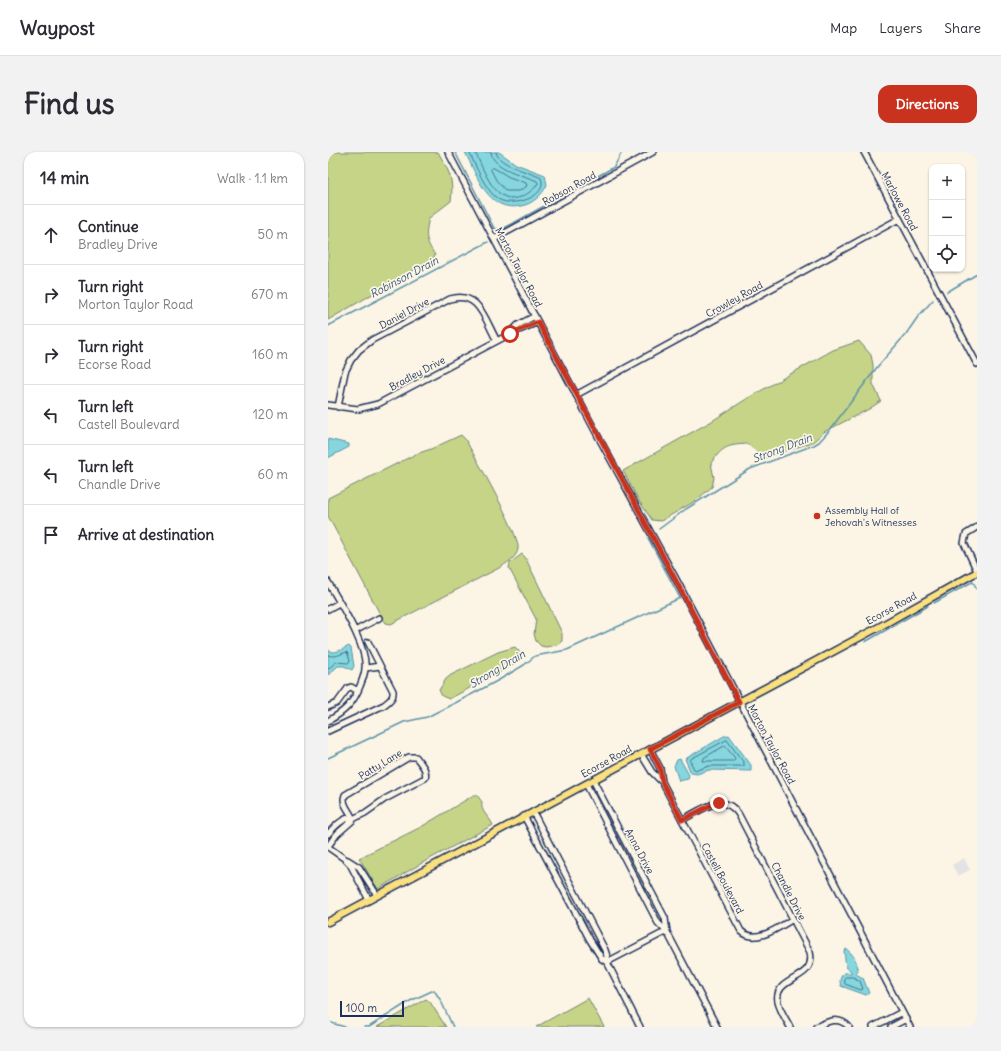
<!DOCTYPE html>
<html lang="en">
<head>
<meta charset="utf-8">
<style>
	:root { --surface:#fff; --page:#f2f2f3; --text:#2b2b33; --muted:#7c7c81; --line:#e1e1e2; --accent:#c8321e }
	body { margin:0; font-family:Delius,sans-serif; background:var(--page); color:var(--text) }
	.controls { position:absolute; right:12px; top:12px; display:grid; overflow:hidden; border-radius:8px; box-shadow:0 1px 3px #0004 }
	.controls button { width:36px; height:36px; display:grid; place-items:center; padding:0; border:0; border-bottom:1px solid var(--line); background:var(--surface); color:var(--text); font:20px sans-serif }
	.scale { position:absolute; left:12px; bottom:10px; width:64px; box-sizing:border-box; padding-left:4px; border:2px solid #1b2f5e; border-top:0; font-size:11px; line-height:14px; white-space:nowrap; color:#1b2f5e; -webkit-text-stroke:3px #fcf5e5; paint-order:stroke }
	.stop { position:absolute; width:12px; height:12px; margin:-9px; border:3px solid #c8321e; border-radius:50%; background:#fff }
	.stop.end { background:#c8321e; border-color:#fff; box-shadow:0 1px 4px #0008 }
	.list { margin:0; padding:0; list-style:none }
	h2 { display:flex; justify-content:space-between; align-items:center; height:52px; margin:0; padding:0 16px; font-size:17px }
	h2 small { font-size:13px; font-weight:400; color:var(--muted) }
	.list li { display:grid; grid-template-columns:26px 1fr auto; gap:12px; align-items:center; box-sizing:border-box; height:60px; padding:0 16px; border-top:1px solid var(--line) }
	.list b { display:block; font-size:15px; white-space:nowrap }
	.list p { margin:0; font-size:13px; white-space:nowrap; color:var(--muted) }
	.list em { font-size:13px; font-style:normal; color:var(--muted) }
	.icon { flex:none; width:22px; height:22px; fill:none; stroke:currentColor; stroke-width:2; stroke-linecap:round; stroke-linejoin:round }
	.map { position:relative; flex:none; width:649px; height:875px; overflow:hidden; border-radius:12px }
	header { display:flex; align-items:center; gap:24px; box-sizing:border-box; height:56px; padding:0 20px; background:var(--surface); border-bottom:1px solid var(--line) }
	header strong { font-size:19px }
	nav { display:flex; gap:22px; margin-inline-start:auto; font-size:14px }
	.intro { display:flex; align-items:center; justify-content:space-between; box-sizing:border-box; height:96px; padding:0 24px }
	h1 { margin:0; font-size:28px }
	.button { padding:10px 18px; border-radius:12px; background:var(--accent); color:#fff; font-size:14px; font-weight:700 }
	main { display:flex; gap:24px; padding:0 24px }
	aside { flex:1; background:var(--surface); border-radius:12px; box-shadow:0 1px 3px #0004 }
	.map>svg:first-child { display:block }
	.built { fill:#e4e2e5 }
	.green { fill:#c6d488; stroke:#708273 }
	.water { fill:#85d6dd; stroke:#5b93aa }
	.lines { fill:none; stroke-linecap:round; stroke-linejoin:round }
	.shore { stroke:#457291; stroke-width:1 }
	.stream { stroke:#5b93aa; stroke-width:1.5 }
	.minor-casing { stroke:#1b2f5e; stroke-width:8 }
	.major-casing { stroke:#1b2f5e; stroke-width:9 }
	.minor { stroke:#fcf5e5; stroke-width:5 }
	.major { stroke:#fbe080; stroke-width:6 }
	.route { stroke:#c8321e; stroke-width:5 }
	.poi-dot { fill:#c8321e; stroke:#fcf5e5; stroke-width:1.5 }
	.labels { text-anchor:middle; stroke-width:3.5; stroke-linejoin:round; paint-order:stroke }
	.street-label { font-size:10px; fill:#1b2f5e; stroke:#fcf5e5 }
	.poi-label { font-size:10px; fill:#1b2f5e; stroke:#fcf5e5; text-anchor:start }
	.water-label { font-size:11px; font-style:italic; fill:#36597e; stroke:#fcf5e5 }
</style>
</head>
<body>
<header>
<strong>Waypost</strong>
<nav><a>Map</a><a>Layers</a><a>Share</a></nav>
</header>
<div class="intro"><h1>Find us</h1><a class="button">Directions</a></div>
<main>
<aside>
<h2>14 min<small>Walk · 1.1 km</small></h2>
<ul class="list">
<li><svg class="icon" aria-label="ahead" viewBox="0 0 24 24"><path d="M12 20V5M6 11l6-6 6 6"/></svg><div><b>Continue</b><p>Bradley Drive</p></div><em>50 m</em></li>
<li><svg class="icon" aria-label="right" viewBox="0 0 24 24"><path d="M7 20v-9h11M14 6l5 5-5 5"/></svg><div><b>Turn right</b><p>Morton Taylor Road</p></div><em>670 m</em></li>
<li><svg class="icon" aria-label="right" viewBox="0 0 24 24"><path d="M7 20v-9h11M14 6l5 5-5 5"/></svg><div><b>Turn right</b><p>Ecorse Road</p></div><em>160 m</em></li>
<li><svg class="icon" aria-label="left" viewBox="0 0 24 24"><path d="M17 20v-9H6M10 6l-5 5 5 5"/></svg><div><b>Turn left</b><p>Castell Boulevard</p></div><em>120 m</em></li>
<li><svg class="icon" aria-label="left" viewBox="0 0 24 24"><path d="M17 20v-9H6M10 6l-5 5 5 5"/></svg><div><b>Turn left</b><p>Chandle Drive</p></div><em>60 m</em></li>
<li><svg class="icon" aria-label="arrive" viewBox="0 0 24 24"><path d="M6 21V4h12l-3 4 3 4H6"/></svg><div><b>Arrive at destination</b></div></li>
</ul>
</aside>
<div class="map">
<svg width="649" height="875" viewBox="0 0 649 875">
	<rect width="100%" height="100%" fill="#fcf5e5"/>
	<filter id="ink" filterUnits="userSpaceOnUse"><feTurbulence type="fractalNoise" baseFrequency=".025" numOctaves="2"/><feDisplacementMap in="SourceGraphic" scale="8" xChannelSelector="R" yChannelSelector="G"/><feConvolveMatrix kernelMatrix="1 2 1 2 8 2 1 2 1" color-interpolation-filters="sRGB"/></filter>
	<g filter="url(#ink)">
		<!-- built -->
		<path class="built" d="M636,706L642,718L630,724L624,713Z"/>
		<!-- green -->
		<path class="green" d="M0,0H110C121,19 126,27 123,49L101,66C97,83 97,88 107,103L105,107L0,168Z
			M531,189L543,203L545,213V232L553,249L541,257L496,280L485,290L436,306L420,292C400,293 395,294 383,311L386,326L384,335L367,349L333,369L324,368L311,349L295,319L384,269L420,246L505,198Z
			M133,283L137,287C146,303 193,384 190,397C189,406 177,412 171,416L63,472L58,471L53,464L0,364V346L88,302L103,297Z
			M194,402L197,405L234,481V489L229,493L218,495L213,494L208,489L206,482L208,467L181,416L182,411Z
			M187,495L190,498L193,504L185,513L121,547L114,544L111,538L118,527L123,523L170,500Z
			M146,643H149L154,650C152,660 161,664 165,673L94,711L50,737L31,706L93,675Z
			M260,846L276,875H208Z
			M98,847L102,850L118,875H49Z"/>
		<!-- water -->
		<path class="water" d="M137,0H171L188,12L217,23L219,33C214,43 205,52 193,54C160,61 149,24 137,0Z
			M0,287L21,292V295L0,306Z
			M21,494L23,496L26,514L24,518L16,514H10L0,523V498C7,503 14,497 21,494Z
			M401,583L423,613V619L381,618L369,622L363,621L357,607L396,584Z
			M352,607L361,623L360,627L351,629L346,614L349,608Z
			M518,797C525,801 530,811 530,819H528V822L535,826L541,841L538,843L513,834C511,829 512,825 516,821H523V819L518,815L516,799Z"/>
		<g class="lines">
			<!-- shore -->
			<path class="shore" d="M141,0C148,14 157,38 170,47C184,56 221,45 213,26C203,20 170,14 168,0
				M147,0C156,18 167,54 193,45C200,42 207,37 210,31L209,29C196,23 164,17 163,0
				M164,16H166L181,25L198,31L199,34L191,39H178L168,28L163,18Z
				M0,503C7,506 12,502 19,500L22,509L20,511L8,510L0,517
				M399,588L416,611V614H381L369,618L366,617L362,609L363,607Z
				M397,594L407,606L406,609H375L376,606Z
				M518,825H525L532,829L535,837L533,838L517,832L516,827Z"/>
			<!-- stream -->
			<path class="stream" d="M127,0L166,76L173,78L286,15L294,0
				M619,140L649,122
				M0,174L160,90
				M331,377L358,357L422,317L486,293L491,290L501,279L550,214L578,182L589,166L605,148
				M606,451L642,431L645,430L649,437
				M537,490L600,454
				M0,606L76,570L99,565L129,550L171,528L196,513L207,504L239,498L352,446L320,386
				M0,870L17,875
				M36,875H41L82,849L106,838L113,849L125,875"/>
			<!-- minor casing -->
			<g class="minor-casing">
				<path id="minor" d="M120,0L271,286L349,429L582,875
					M536,0L649,212
					M166,87L325,0
					M182,181L190,173L207,164
					M248,243L571,67
					M0,253L30,257L50,252L182,182L210,170
					M10,255L17,220L23,208L31,198L44,188L122,147C151,138 157,168 169,189
					M649,375L638,382L636,391L649,419
					M0,430C11,450 40,495 37,516C37,522 34,529 32,534C25,552 16,560 0,569
					M0,457L11,451
					M27,479L51,466
					M38,516L52,514
					M0,555L9,551L20,536L23,535L30,539
					M0,579L56,553C61,549 66,546 65,539L40,490
					M322,597L332,616L334,630L413,779C428,793 451,775 465,767
					M313,602L324,620L334,630
					M265,628L337,766L339,780
					M258,632L330,771L339,780L389,875
					M205,660L277,798L279,804V810
					M196,664L262,788L274,807L279,810L312,875
					M354,668C372,659 396,638 411,663L482,800C489,830 445,823 450,850C452,859 458,867 462,875
					M0,682C6,675 18,663 27,666L37,661L57,647L97,626C100,618 92,611 88,605H81L17,643C13,653 23,659 25,668L9,682L0,694
					M0,695L17,707L22,712L41,748
					M20,708L31,715L49,743
					M279,810L333,782L339,780
					M488,875C500,869 511,864 521,875
					M545,875L574,860
					M563,875L578,867"/>
			</g>
			<!-- major casing -->
			<g class="major-casing">
				<path id="major" d="M0,770L551,475L649,420"/>
			</g>
			<!-- minor -->
			<use href="#minor" class="minor"/>
			<!-- major -->
			<use href="#major" class="major"/>
		</g>
	</g>
	<g class="lines" filter="url(#ink)">
		<!-- route -->
		<path class="route" d="M182,182L210,170C277,296 346,422 411,550L322,597L332,616L334,630L354,668L385,652L391,651"/>
	</g>
	<!-- markers -->
	<circle class="poi-dot" cx="489" cy="364" r="4"/>
	<g class="labels">
		<!-- street labels -->
		<g class="street-label">
			<text transform="translate(241 36) rotate(-29)" y="4">Robson Road</text>
			<text transform="translate(572 49) rotate(62)" y="4">Marlowe Road</text>
			<text transform="translate(191 115) rotate(62)" y="4">Morton Taylor Road</text>
			<text transform="translate(406 147) rotate(-29)" y="4">Crowley Road</text>
			<text transform="translate(76 161) rotate(-28)" y="4">Daniel Drive</text>
			<text transform="translate(89 221) rotate(-28)" y="4">Bradley Drive</text>
			<text transform="translate(563 456) rotate(-29)" y="4">Ecorse Road</text>
			<text transform="translate(444 592) rotate(62)" y="4">Morton Taylor Road</text>
			<text transform="translate(278 609) rotate(-29)" y="4">Ecorse Road</text>
			<text transform="translate(52 612) rotate(-31)" y="4">Patty Lane</text>
			<text transform="translate(312 699) rotate(62)" y="4">Anna Drive</text>
			<text transform="translate(395 726) rotate(62)" y="4">Castell Boulevard</text>
			<text transform="translate(461 739) rotate(63)" y="4">Chandle Drive</text>
		</g>
		<!-- poi labels -->
		<g class="poi-label">
			<text x="497" y="362">Assembly Hall of<tspan x="497" dy="12">Jehovah's Witnesses</tspan></text>
		</g>
		<!-- water labels -->
		<g class="water-label">
			<text transform="translate(76 125) rotate(-28)" y="4">Robinson Drain</text>
			<text transform="translate(454 296) rotate(-21)" y="4">Strong Drain</text>
			<text transform="translate(169 517) rotate(-31)" y="4">Strong Drain</text>
		</g>
	</g>
</svg>
<div class="controls">
<button>+</button>
<button>−</button>
<button><svg class="icon" aria-label="locate" viewBox="0 0 24 24"><circle cx="12" cy="12" r="6"/><path d="M12 2v4M12 18v4M2 12h4M18 12h4"/></svg></button>
</div>
<div class="scale">100 m</div>
<div class="stop" style="left:182px;top:182px"></div>
<div class="stop end" style="left:391px;top:651px"></div>
</div>
</main>
</body>
</html>
